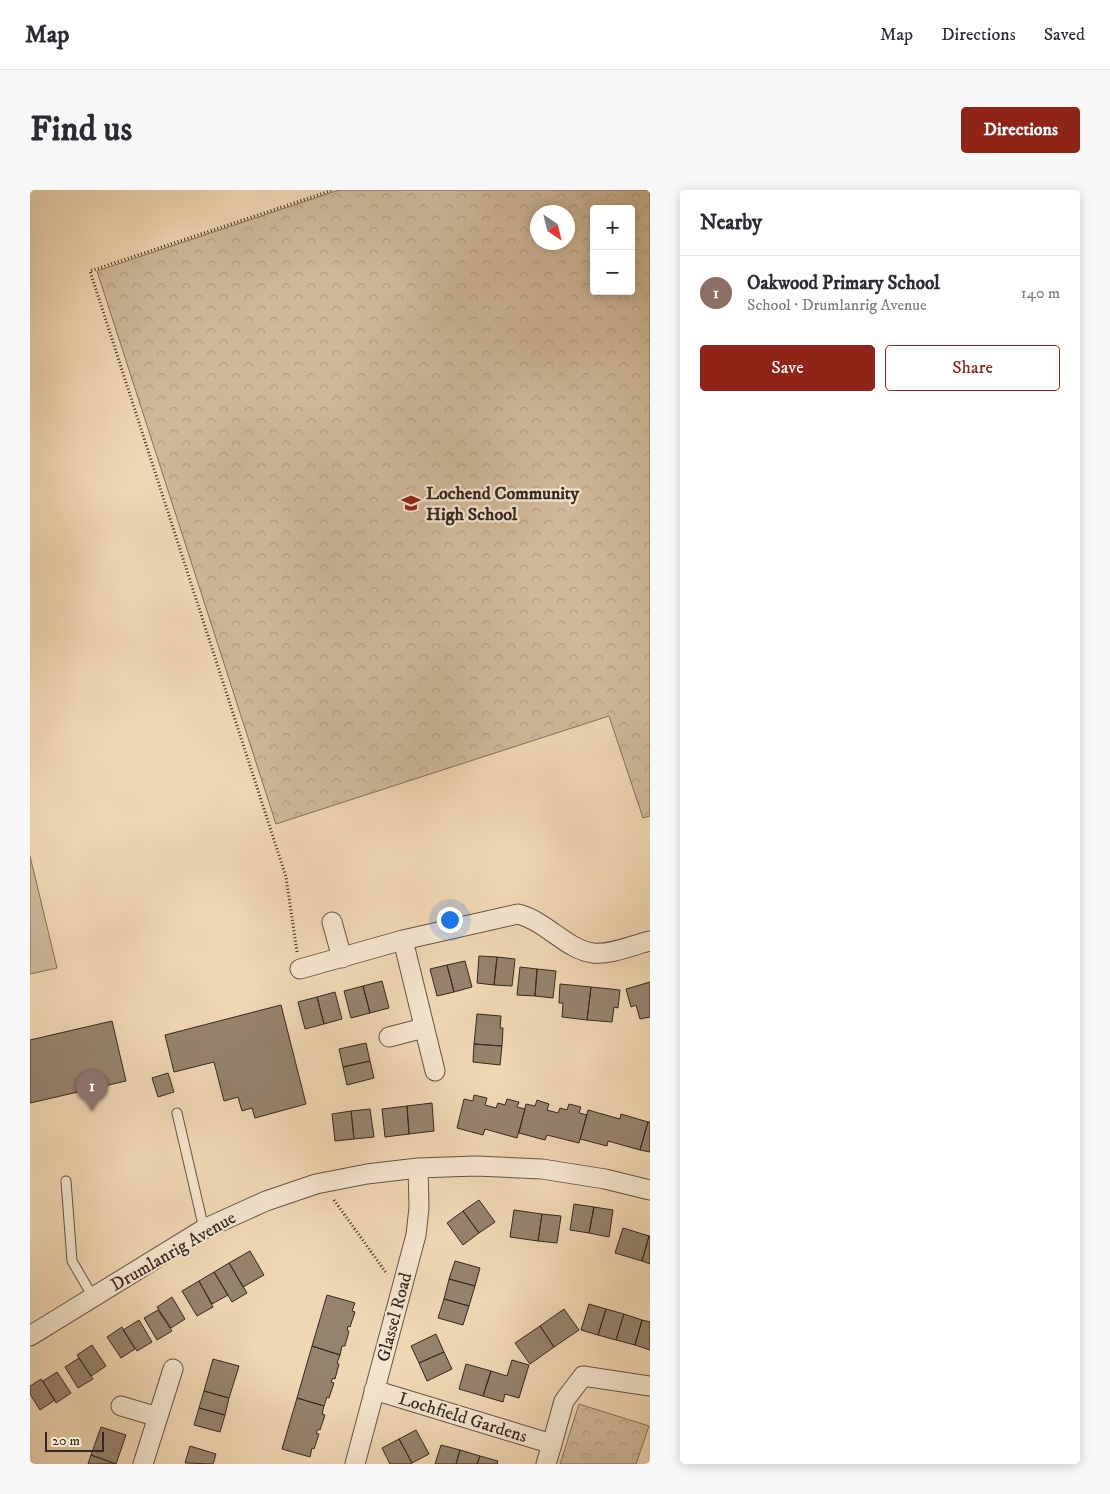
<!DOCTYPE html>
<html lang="en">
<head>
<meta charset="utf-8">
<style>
	:root { --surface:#fff; --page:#f7f7f7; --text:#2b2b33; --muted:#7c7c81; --line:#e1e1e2; --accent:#8f2418 }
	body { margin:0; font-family:"IM FELL DW Pica",serif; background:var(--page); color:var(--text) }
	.controls { position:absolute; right:15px; top:15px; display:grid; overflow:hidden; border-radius:5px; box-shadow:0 2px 12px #0003 }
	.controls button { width:45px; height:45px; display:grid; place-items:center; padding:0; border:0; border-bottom:1px solid var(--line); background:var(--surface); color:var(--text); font:25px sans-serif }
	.compass { position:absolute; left:500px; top:15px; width:45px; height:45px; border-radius:50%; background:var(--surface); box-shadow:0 2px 12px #0003; rotate:145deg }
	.scale { position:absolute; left:15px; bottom:12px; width:59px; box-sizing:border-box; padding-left:5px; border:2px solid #352721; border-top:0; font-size:14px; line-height:18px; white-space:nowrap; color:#352721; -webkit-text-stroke:4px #f5e5ce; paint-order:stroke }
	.you { position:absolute; left:419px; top:729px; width:18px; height:18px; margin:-12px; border:4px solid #fff; border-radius:50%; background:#1a73e8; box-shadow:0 0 0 8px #1a73e833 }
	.badge { display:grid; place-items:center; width:32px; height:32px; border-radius:50%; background:var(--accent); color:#fff; font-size:16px; font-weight:700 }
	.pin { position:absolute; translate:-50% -41px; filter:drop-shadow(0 1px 2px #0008) }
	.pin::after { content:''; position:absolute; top:26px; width:18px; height:15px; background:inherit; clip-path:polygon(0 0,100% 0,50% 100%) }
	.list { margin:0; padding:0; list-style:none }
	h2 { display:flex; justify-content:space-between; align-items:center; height:65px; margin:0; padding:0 20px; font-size:21px }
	h2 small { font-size:16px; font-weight:400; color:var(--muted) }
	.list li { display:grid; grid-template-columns:32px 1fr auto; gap:15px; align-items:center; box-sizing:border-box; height:75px; padding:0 20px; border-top:1px solid var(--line) }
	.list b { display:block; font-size:19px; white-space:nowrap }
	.list p { margin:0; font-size:16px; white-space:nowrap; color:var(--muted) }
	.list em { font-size:16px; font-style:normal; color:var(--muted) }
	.actions { display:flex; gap:10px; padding:15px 20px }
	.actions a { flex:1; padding:11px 0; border:1px solid var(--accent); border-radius:5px; text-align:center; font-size:18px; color:var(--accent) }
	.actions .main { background:var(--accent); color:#fff }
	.map { position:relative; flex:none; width:620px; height:1274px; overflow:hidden; border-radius:5px }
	header { display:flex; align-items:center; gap:30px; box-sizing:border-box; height:70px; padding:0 25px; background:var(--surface); border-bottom:1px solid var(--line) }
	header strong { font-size:24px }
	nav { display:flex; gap:28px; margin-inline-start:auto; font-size:18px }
	.intro { display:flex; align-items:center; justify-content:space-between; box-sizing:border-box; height:120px; padding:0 30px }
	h1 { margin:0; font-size:35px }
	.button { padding:12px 22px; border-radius:5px; background:var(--accent); color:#fff; font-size:18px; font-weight:700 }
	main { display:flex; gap:30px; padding:0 30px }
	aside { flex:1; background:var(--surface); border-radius:5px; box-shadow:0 2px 12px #0003 }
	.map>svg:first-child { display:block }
	.grass { fill:#d0b99a; stroke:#82705e }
	.forest { fill:url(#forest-crowns); stroke:#82705e; fill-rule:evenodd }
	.building { fill:#96836d; stroke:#352721 }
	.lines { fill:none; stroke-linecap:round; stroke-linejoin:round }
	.lane-casing { stroke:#645346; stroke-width:11 }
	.street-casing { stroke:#645346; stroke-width:21 }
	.path { stroke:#352721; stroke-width:3; stroke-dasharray:1 2.5; stroke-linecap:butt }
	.lane { stroke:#f5e5ce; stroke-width:9 }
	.street { stroke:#f5e5ce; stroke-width:19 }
	.labels { text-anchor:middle; stroke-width:4.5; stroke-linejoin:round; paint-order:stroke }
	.poi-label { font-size:18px; font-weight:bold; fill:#352721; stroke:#f5e5ce; text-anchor:start }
	.street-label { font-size:18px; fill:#352721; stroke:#f5e5ce }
</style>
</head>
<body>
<header>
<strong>Map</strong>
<nav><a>Map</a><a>Directions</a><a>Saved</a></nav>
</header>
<div class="intro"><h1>Find us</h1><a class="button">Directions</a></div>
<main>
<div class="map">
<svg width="620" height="1274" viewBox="0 0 620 1274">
	<defs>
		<pattern id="forest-crowns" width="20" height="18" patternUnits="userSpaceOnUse" patternTransform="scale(1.25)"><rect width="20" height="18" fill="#d0b99a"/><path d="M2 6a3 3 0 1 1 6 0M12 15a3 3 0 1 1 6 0" fill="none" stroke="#b39f84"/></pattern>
	</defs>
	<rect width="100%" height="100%" fill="#f0d7b3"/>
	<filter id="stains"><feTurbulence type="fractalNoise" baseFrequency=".004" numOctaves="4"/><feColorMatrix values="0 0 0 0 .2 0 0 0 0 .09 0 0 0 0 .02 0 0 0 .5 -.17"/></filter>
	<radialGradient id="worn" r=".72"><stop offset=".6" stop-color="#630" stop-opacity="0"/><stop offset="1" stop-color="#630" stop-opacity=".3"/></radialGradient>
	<!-- grass -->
	<path class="grass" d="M0,666L27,778L0,784Z"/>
	<!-- forest -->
	<path class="forest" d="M309,0H620V626L613,628L579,526L246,634L67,81ZM564,19H601V101H564ZM508,22H538V52H508Z
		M549,1214L619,1236L606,1274H530Z"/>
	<!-- building -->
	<path class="building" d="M449,766L467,767L464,795L447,793Z
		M467,767L485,769L482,796L464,795Z
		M435,771L442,797L424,802L417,775Z
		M417,775L424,802L407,806L400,779Z
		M490,777L507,779L505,806L487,805Z
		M507,779L526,781L523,808L505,806Z
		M352,791L359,818L340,823L333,796Z
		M620,792V827L610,829L606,815L601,817L596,799Z
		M530,794L561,797L557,830L532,827L533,813H529Z
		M333,796L340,823L321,828L314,801Z
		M561,797L590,800L588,818L584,817L582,832L557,830Z
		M305,802L312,829L294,834L287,807Z
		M287,807L294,834L275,839L268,812Z
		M251,815L276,914L225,928L222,918L212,921L208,907L194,911L184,872L144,882L135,845Z
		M447,824L471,826L470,838H473L472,856L444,854Z
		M82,831L96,891L0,913V850Z
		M336,853L340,871L313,877L309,859Z
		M444,854L472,856L470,875L443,872Z
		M340,871L344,888L317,895L313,877Z
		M138,883L144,902L128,907L122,888Z
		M444,905L457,908L455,915L466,918L468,913L475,915L477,909L489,912L487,917L495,919L487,948L455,939L453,945L427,938L434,909L443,911Z
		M507,910L519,914L517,920L528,923L530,918L537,920L539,914L551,917L549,923L557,925L549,953L517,945L515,950L489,943L496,914L505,916Z
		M402,913L404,941L379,944L377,916Z
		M377,916L379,944L355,947L352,919Z
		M340,919L344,947L324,949L321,921Z
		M558,920L590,929L591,924L618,932L610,960L578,951L577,956L550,949Z
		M321,921L324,949L305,951L302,924Z
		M618,932H620V962L610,960Z
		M449,1010L465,1032L449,1043L433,1021Z
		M544,1014L564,1017L559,1043L540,1040Z
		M564,1017L583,1020L579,1047L559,1043Z
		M484,1020L512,1024L508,1051L480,1047Z
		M433,1021L449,1043L433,1055L417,1033Z
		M512,1024L531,1026L527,1053L508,1051Z
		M593,1038L619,1046L612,1071L585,1063Z
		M619,1046H620V1074L612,1071Z
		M220,1061L234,1085L213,1097L199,1073Z
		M425,1071L450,1078L445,1096L419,1089Z
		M199,1073L217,1103L202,1112L184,1082Z
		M184,1082L198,1105L182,1114L169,1091Z
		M419,1089L445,1096L439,1116L414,1109Z
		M169,1091L183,1117L167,1126L152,1101Z
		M297,1105L325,1113L322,1121L325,1122L320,1137L318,1136L317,1140L319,1141L315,1156H312L310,1165L282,1156Z
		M142,1107L155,1129L141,1138L127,1117Z
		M414,1109L439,1116L433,1135L408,1128Z
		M559,1114L576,1119L568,1145L551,1140Z
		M534,1119L549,1140L524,1157L510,1136Z
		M576,1119L594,1124L586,1150L568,1145Z
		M128,1120L142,1141L127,1150L114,1128Z
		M594,1124L612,1130L605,1155L586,1150Z
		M109,1130L122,1152L107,1161L93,1140Z
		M612,1130L620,1132V1160L605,1155Z
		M510,1136L524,1157L500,1174L485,1153Z
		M92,1137L105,1159L91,1168L77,1147Z
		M406,1144L414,1162L389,1173L381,1156Z
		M62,1155L76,1176L61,1186L47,1165Z
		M282,1156L310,1165L307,1173L309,1174L305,1189L303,1188L301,1192L304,1193L299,1208L297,1207L294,1216L267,1208Z
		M414,1162L422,1179L397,1191L389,1173Z
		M49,1168L63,1189L48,1198L35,1177Z
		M183,1169L209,1176L199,1208L174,1201Z
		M482,1170L499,1175L489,1208L475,1204L473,1212L453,1206L461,1181L477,1186Z
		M436,1174L461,1181L453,1206L429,1199Z
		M27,1182L41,1203L26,1213L13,1191Z
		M11,1189L25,1210L10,1220L0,1204V1196Z
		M174,1201L199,1208L195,1225L169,1218Z
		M267,1208L294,1216L292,1224L295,1225L290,1240L288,1239L286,1243L289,1244L284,1259L282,1258L280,1267L252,1259Z
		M169,1218L195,1225L190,1242L164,1235Z
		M71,1237L96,1245L86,1274L61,1265Z
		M386,1240L399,1264L382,1273L369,1249Z
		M369,1249L382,1273L380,1274H360L352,1258Z
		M411,1255L430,1260L426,1274H405Z
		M160,1256L186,1264L183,1274L155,1273Z
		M430,1260L450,1266L447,1274H426Z
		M61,1265L86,1274H58Z
		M450,1266L468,1271L467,1274H447Z"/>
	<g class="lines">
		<!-- lane casing -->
		<g class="lane-casing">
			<path id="lane" d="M147,923L174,1039
				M36,991L42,1071L63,1107"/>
		</g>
		<!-- street casing -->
		<g class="street-casing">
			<path id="street" d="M302,732L312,768
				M373,750L405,881
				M270,779L373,750L488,724C516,731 537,760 563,763C581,765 603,755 620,751
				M359,847L394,838
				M0,1146L174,1039L236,1011L286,994L337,984L388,978L446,976L512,979L575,989L620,1000
				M344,1200L522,1254L516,1274
				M91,1216L128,1227
				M522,1254L534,1211L553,1186L620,1196
				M113,1274L143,1179
				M325,1274L386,1045L389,1018L388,978"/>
		</g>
		<!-- path -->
		<path class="path" d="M267,762L256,687L60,81L303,0
			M304,1010L357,1084"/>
		<!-- lane -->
		<use href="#lane" class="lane"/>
		<!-- street -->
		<use href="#street" class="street"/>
	</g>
	<!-- icons -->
	<defs>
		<g id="school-bare" transform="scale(1.5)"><path d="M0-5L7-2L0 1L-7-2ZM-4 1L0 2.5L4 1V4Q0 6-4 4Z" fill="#8f2418" stroke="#f5e5ce" stroke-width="2.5" paint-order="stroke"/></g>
	</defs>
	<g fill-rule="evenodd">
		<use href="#school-bare" x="381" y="313"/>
	</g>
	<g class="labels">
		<!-- poi labels -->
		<g class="poi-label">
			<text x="396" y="309">Lochend Community<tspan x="396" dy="21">High School</tspan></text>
		</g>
		<!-- street labels -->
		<g class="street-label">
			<text transform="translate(143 1061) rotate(-30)" y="6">Drumlanrig Avenue</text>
			<text transform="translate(364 1127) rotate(-75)" y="6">Glassel Road</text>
			<text transform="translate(433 1227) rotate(17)" y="6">Lochfield Gardens</text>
		</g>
	</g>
	<rect width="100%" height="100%" filter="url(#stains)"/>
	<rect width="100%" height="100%" fill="url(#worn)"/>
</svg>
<div class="controls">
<button>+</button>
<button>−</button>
</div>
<svg class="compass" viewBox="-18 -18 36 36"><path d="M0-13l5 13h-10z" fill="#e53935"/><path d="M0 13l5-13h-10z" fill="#7c7c81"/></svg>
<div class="scale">20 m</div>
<div class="you"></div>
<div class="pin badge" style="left:62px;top:921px;background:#8d6e63">1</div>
</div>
<aside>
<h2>Nearby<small></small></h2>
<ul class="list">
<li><span class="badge" style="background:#8d6e63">1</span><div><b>Oakwood Primary School</b><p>School · Drumlanrig Avenue</p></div><em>140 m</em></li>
</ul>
<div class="actions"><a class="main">Save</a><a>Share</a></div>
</aside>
</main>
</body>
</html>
